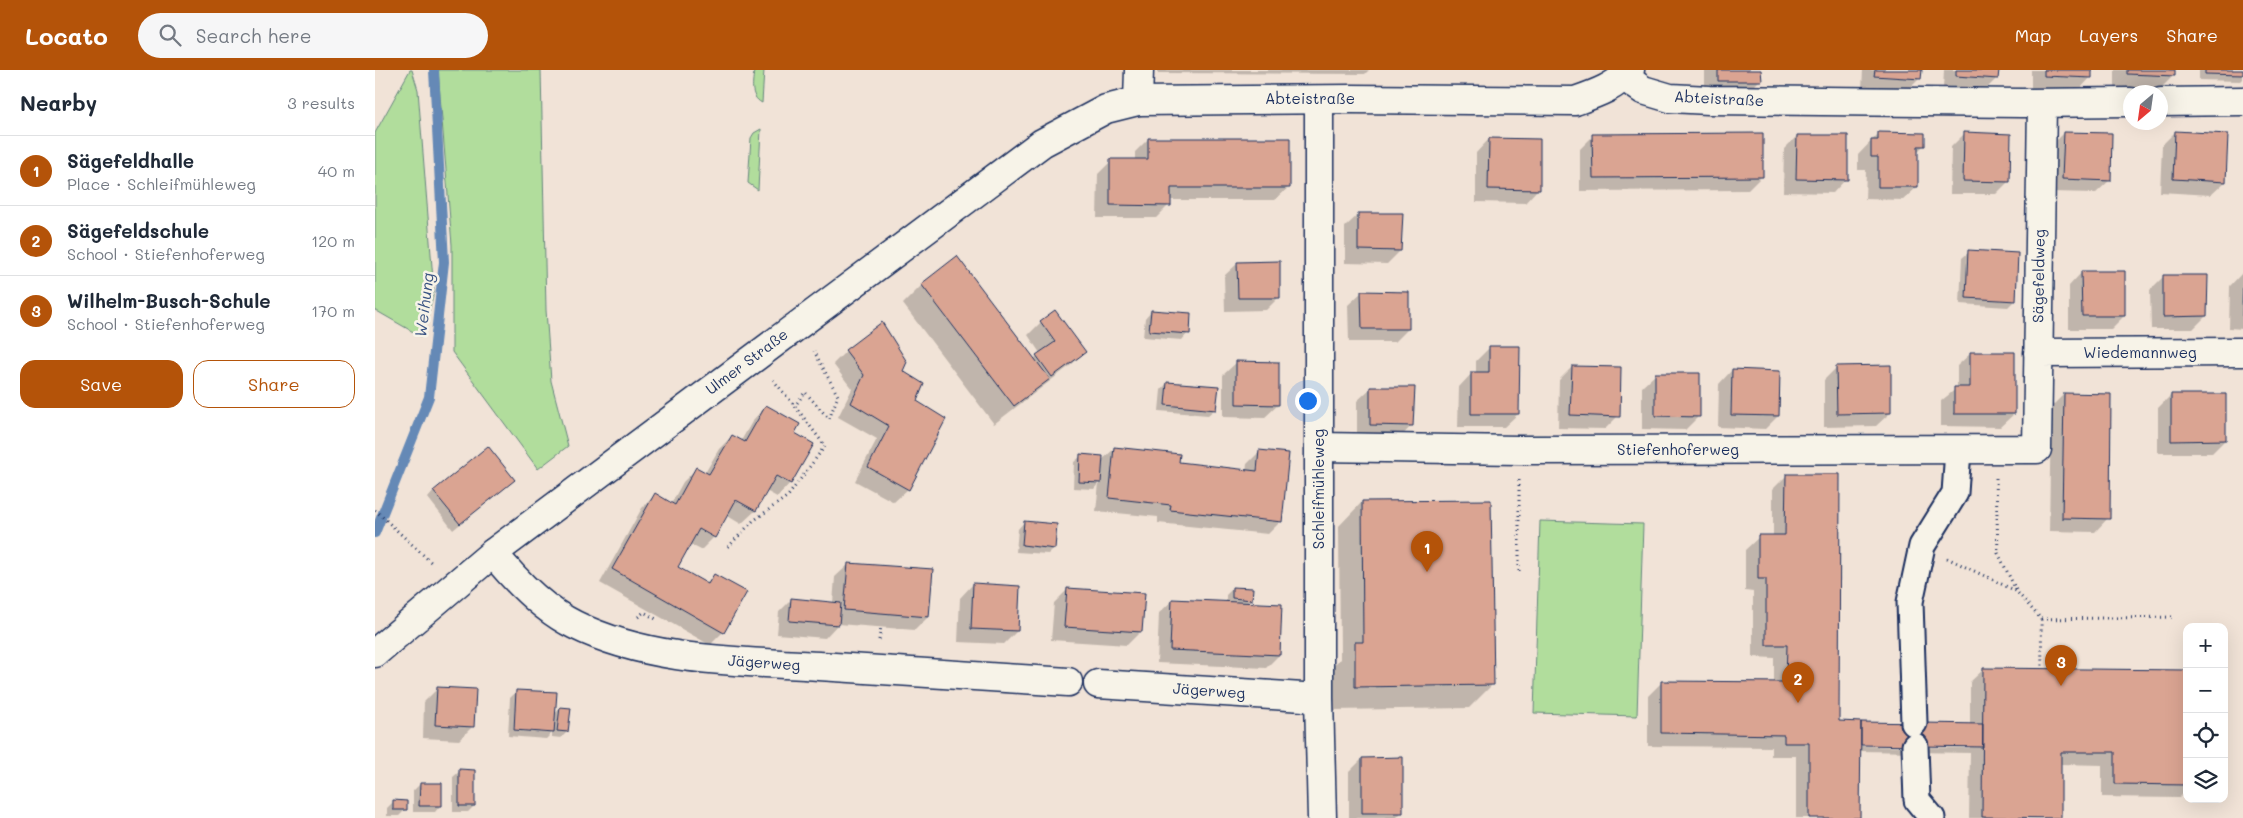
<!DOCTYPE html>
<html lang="en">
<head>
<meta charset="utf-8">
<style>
	:root { --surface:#fff; --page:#f6f6f7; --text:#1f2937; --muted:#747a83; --line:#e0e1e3; --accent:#b45309 }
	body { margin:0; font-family:Mali,sans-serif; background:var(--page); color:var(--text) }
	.controls { position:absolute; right:15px; bottom:15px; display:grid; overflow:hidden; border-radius:10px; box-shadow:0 5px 20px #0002 }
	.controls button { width:45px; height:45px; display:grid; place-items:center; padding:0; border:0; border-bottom:1px solid var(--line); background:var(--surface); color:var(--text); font:25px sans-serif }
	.compass { position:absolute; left:1748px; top:15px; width:45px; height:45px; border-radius:50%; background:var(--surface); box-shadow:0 5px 20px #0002; rotate:209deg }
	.you { position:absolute; left:932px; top:330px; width:18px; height:18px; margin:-12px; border:4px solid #fff; border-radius:50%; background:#1a73e8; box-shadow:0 0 0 8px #1a73e833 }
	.badge { display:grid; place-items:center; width:32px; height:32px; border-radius:50%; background:var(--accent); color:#fff; font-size:16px; font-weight:700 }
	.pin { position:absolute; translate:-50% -41px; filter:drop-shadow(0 1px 2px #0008) }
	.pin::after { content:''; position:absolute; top:26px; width:18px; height:15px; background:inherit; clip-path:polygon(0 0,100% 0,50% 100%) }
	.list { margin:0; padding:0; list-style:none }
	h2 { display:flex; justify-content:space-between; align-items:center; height:65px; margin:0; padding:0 20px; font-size:21px }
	h2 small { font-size:16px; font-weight:400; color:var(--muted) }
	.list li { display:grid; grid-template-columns:32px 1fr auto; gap:15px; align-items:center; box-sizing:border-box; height:70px; padding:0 20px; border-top:1px solid var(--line) }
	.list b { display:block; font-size:19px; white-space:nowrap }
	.list p { margin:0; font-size:16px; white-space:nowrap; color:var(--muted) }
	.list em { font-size:16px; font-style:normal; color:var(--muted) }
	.actions { display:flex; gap:10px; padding:15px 20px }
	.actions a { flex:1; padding:11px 0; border:1px solid var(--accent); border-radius:15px; text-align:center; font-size:18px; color:var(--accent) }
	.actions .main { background:var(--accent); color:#fff }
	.icon { flex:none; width:28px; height:28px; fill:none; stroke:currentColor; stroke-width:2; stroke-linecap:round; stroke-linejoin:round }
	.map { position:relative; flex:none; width:1868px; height:748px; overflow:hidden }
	header { display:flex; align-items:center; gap:30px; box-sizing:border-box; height:70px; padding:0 25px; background:var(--accent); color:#fff }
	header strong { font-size:24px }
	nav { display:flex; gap:28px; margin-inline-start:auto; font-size:18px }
	.search { width:350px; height:45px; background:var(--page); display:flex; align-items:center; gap:12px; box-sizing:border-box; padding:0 18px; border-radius:28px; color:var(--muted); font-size:19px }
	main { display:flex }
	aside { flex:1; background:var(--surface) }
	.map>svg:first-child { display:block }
	.green { fill:#b1dd9c; stroke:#66867d }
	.shadow { fill:#0003; fill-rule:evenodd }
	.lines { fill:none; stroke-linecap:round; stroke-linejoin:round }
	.stream { stroke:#6589b6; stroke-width:10 }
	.building { fill:#daa492; stroke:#1b2f5e }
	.pedestrian-casing { stroke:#1b2f5e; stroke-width:29 }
	.minor-casing { stroke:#1b2f5e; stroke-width:31 }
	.secondary-casing { stroke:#1b2f5e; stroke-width:31 }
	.path { stroke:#1b2f5e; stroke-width:3; stroke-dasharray:1 4; stroke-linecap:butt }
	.pedestrian { stroke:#f7f3e8; stroke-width:25 }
	.minor { stroke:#f7f3e8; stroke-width:28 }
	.secondary { stroke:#f7f3e8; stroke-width:28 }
	.labels { text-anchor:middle; stroke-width:5; stroke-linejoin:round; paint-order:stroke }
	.street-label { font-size:15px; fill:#1b2f5e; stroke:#f7f3e8 }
	.water-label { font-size:16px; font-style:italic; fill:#3a5483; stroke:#f7f3e8 }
</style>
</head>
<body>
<header>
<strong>Locato</strong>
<div class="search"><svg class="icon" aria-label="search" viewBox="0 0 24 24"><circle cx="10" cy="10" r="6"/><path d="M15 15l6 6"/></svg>Search here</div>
<nav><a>Map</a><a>Layers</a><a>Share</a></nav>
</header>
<main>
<aside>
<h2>Nearby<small>3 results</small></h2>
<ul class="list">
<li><span class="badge">1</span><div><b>Sägefeldhalle</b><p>Place · Schleifmühleweg</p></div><em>40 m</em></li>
<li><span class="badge">2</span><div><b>Sägefeldschule</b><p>School · Stiefenhoferweg</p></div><em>120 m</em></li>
<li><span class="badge">3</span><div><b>Wilhelm-Busch-Schule</b><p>School · Stiefenhoferweg</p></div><em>170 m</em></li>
</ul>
<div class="actions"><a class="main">Save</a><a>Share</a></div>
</aside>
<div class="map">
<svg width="1868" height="748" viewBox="0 0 1868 748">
	<rect width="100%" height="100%" fill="#f1e3d7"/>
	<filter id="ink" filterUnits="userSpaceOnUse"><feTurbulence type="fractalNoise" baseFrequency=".02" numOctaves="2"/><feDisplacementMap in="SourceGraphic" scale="10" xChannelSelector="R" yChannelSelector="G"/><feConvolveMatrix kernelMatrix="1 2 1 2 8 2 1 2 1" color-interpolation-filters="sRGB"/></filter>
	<g filter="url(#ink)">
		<!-- green -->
		<path class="green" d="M35,0H37L43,20L59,222L47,267L0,240V63Z
			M63,0H166L171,240L176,311L193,376L163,399L77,282V175Z
			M379,0H389L387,33C374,26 378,13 379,0Z
			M386,59L383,120L373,113L376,68L379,63Z
			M1165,451L1268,454L1262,646L1159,643Z"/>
		<!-- shadow -->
		<path class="shadow" d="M782,0H994L990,4L782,3Z
			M1330,0H1385V10L1372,23L1330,24Z
			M1488,0H1546L1545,8L1532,21L1487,19Z
			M1569,0H1623L1622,8L1609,21L1568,19Z
			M1656,0H1716V7L1703,21L1656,19Z
			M1740,0H1799L1798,6L1785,19L1740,17Z
			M1824,0H1868V9L1866,11L1824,10Z
			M1800,62L1850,112L1836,125L1785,122L1787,75Z
			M1590,63L1634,111L1621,124H1575L1576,77Z
			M1689,63L1735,110L1721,123L1675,122L1676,76Z
			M1503,64L1549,75L1542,82V117L1528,130L1490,129L1491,100H1483V85Z
			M1218,66L1387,106L1373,120L1205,121V79Z
			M1422,66L1471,109L1458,123L1408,122L1409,79Z
			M773,69L914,117L900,130H794V135L781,148H722L723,104L736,91H760V82Z
			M1114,69L1163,119L1150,133L1101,132V83Z
			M984,144L1025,181L1012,194L970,193V157Z
			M1594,182L1640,230L1633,237L1585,234L1587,188Z
			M863,193L904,227L891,240L850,241L849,206Z
			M1707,202L1749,246L1736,259H1694V216Z
			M1868,202V259L1854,258L1855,216Z
			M1789,206L1831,246L1818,259H1776L1775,220Z
			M547,215L659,289L665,283L653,265L666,252L710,282L696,295L619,354L528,234Z
			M987,222L1033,259L1020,272H974L973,235Z
			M776,241L813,263L807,270L768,267L770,248Z
			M507,254L540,331L533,419L519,432L480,411L502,369L463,347L477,319L458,294L471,281Z
			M1115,277L1143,344L1129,357H1083L1084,317L1097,303L1101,304V291Z
			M1596,283L1639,344L1625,357L1566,356V331L1582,318V296Z
			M862,292L903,335L889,348L848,347V305Z
			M1197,297L1243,346L1230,359L1183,358L1184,310Z
			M1462,297L1515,343L1501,356L1449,357V310Z
			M1357,300L1403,346L1390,359L1343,357L1344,314Z
			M1281,304L1323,347L1310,360L1267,359V317Z
			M792,313L840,339L833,345L784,341L786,320Z
			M996,318L1037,355L1024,369L982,367V331Z
			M1689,324L1733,448L1720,462L1674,461L1676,337Z
			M1796,325L1850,370L1837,383H1783V338Z
			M391,336L418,364L415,413L402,427L391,421L380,441L366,454L351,445L339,467L326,480L314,474L301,498L331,514L340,505L348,562L335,575L225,513L267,438L280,425L296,434L308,412L321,399L330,403L344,379L357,366L366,371L378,350Z
			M740,378L802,393L871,401L872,394L885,381L906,451L893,464L783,453V447L721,441L724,413L719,419L698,418L699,392L706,386L726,391Z
			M1411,406L1463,652L1595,655V612L1609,599L1812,601V720L1804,728L1727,727V695L1685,694L1684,748H1594L1595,683L1485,681L1484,748H1421V686H1396V677L1273,676V626L1286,613H1399V588L1378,587V522L1370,521V480L1384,467H1398V419ZM1480,673L1595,676V678L1480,676Z
			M132,416L78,460L53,428L59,421Z
			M987,432L1117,615L1094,638L957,640V597L965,589L964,456Z
			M649,452L679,478L673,484L641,482L643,459Z
			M474,494L553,547L540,560L463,554L450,568L402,564L404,542L417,529L458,533L460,507Z
			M598,514L642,561L629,574L583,572L585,528Z
			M858,518L876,529L871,534L904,585L891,598L782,593L784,543L798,530L851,533V525Z
			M692,520L766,561L752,575L676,570L679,533Z
			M63,618L97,657L84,670L48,668L49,632Z
			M142,621L179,645L185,638L192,662L186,668L177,667V663L171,669L133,666L135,628Z
			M987,689L1027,742L1021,748H974V702Z
			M85,701L99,736L93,742H78V707Z
			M45,714L66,735L60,742H38V721Z
			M18,732L31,739L24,746H12V738Z"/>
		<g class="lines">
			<!-- stream -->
			<path class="stream" d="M0,463L54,327L69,192L59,0"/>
		</g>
		<!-- building -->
		<path class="building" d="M1343,0H1386L1387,11H1343Z
			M1500,0H1547L1546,9L1499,6Z
			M1581,0H1624L1623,9L1581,6Z
			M1669,0H1717V8L1669,6Z
			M1752,0H1800V6L1752,4Z
			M1830,0H1868V5L1830,4Z
			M1800,61L1853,64L1851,112L1798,109Z
			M1503,62L1550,63V76H1543V117H1503V87H1496V70H1503Z
			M1589,62L1636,64L1635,112L1588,111Z
			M1689,62L1737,63L1736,111L1687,109Z
			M1388,63V107L1218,108L1217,64Z
			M1422,65H1473V110L1421,109Z
			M773,68H915V118H796V136L735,135V89H773Z
			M1114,68L1165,69V120L1113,119Z
			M983,143H1028L1026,181L983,180Z
			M1593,180L1643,183L1641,231L1591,228Z
			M582,186L675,309L639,336L546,214Z
			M905,191V228H863L862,192Z
			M1706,201H1750V246H1707Z
			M1868,201V246H1867Z
			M1788,205H1833L1832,246L1788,247Z
			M986,221L1034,222V259H987Z
			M680,240L711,282L677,307L661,285L680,272L665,251Z
			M776,240L816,243L815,264L774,261Z
			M507,252L532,292L528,301L549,314L542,331L571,349L534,420L493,397L514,356L476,333L489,305L470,280Z
			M1114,276H1145L1144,344H1096V302H1114Z
			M1595,282H1640V344H1579V317H1595Z
			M861,291L904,292V335L861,334Z
			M1516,295V343L1462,344L1461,296Z
			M1197,296L1246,297L1245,347L1195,345Z
			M1357,299L1405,301L1404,346L1356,345Z
			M1280,303H1325V347L1280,346Z
			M792,312L844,316L841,340L790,335Z
			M995,317H1040L1038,356L995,355Z
			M1689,323L1736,324L1735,449L1687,448Z
			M1796,324H1851V370L1796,371Z
			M391,335L425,354L420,363L439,374L416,414L401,406L381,441L361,430L340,468L324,459L303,497L333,514L339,504L372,522L349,563L237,499L280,423L300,435L321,397L334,404L357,365L370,372Z
			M113,376L140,410L85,454L58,421Z
			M739,377L805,384L804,392L882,401L884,380L914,383L907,452L795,440L796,435L734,428Z
			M705,384L728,386L726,413L704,412Z
			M1411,404H1465L1464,651L1486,652L1485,748H1434V673H1409V665L1286,663V611L1411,612L1412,575H1391V509H1383V465H1410Z
			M1116,430L1119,615L980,617V572H988L987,431Z
			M649,451L682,454L680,479L647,475Z
			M473,493L558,499L554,547L469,540Z
			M598,513L645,516L643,561L596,559Z
			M857,517L878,518L877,530L857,528Z
			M692,518L770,523L767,562L689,557Z
			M416,528L466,533L464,555L414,551Z
			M797,529L907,534L905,585L795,580Z
			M1608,598L1812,600V715L1740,714V682H1686V748L1607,747Z
			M62,617L101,619L99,657L60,655Z
			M141,620L182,622L179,663L139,660Z
			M185,637L196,638L193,662L182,661Z
			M1486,652L1608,654V677L1486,675Z
			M1028,687V743H987V688Z
			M84,699L100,700V736H84Z
			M45,713H67V736H44Z
			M18,730L32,731V740H18Z"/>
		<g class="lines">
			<!-- pedestrian casing -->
			<g class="pedestrian-casing">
				<path id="pedestrian" d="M1539,653L1535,532L1547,476L1580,423L1583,380
					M1540,676L1542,730L1557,748"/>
			</g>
			<!-- minor casing -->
			<g class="minor-casing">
				<path id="minor" d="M1249,7L1268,20L1295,28L1334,30L1647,33L1756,32
					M944,30V628L947,748
					M763,31L764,0
					M1786,32L1868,31
					M1663,283L1868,282
					M944,377L1144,380L1662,379L1667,33
					M118,483C139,509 169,540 200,555C275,592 362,591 444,596C527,602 610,607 693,612
					M723,614L944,628"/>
			</g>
			<!-- secondary casing -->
			<g class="secondary-casing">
				<path id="secondary" d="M0,583L118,483L667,73L731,39L763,31L976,29L1200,31C1220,24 1241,17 1255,0"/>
			</g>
			<!-- path -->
			<path class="path" d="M398,310L420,336
				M1621,408L1623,483L1642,522L1666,549L1667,599
				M0,440L58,494
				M353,477L378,451L413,426L450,376L420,336L430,322L454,349L463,326L439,281
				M1572,488L1641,521
				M1144,501V409
				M263,547L269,542L281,549
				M1666,549L1800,547
				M504,570L506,556"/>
			<!-- pedestrian -->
			<use href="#pedestrian" class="pedestrian"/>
			<!-- minor -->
			<use href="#minor" class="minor"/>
			<!-- secondary -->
			<use href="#secondary" class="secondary"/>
		</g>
	</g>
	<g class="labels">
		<!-- street labels -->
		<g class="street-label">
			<text x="935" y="34">Abteistraße</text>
			<text transform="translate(1344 29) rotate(3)" y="5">Abteistraße</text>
			<text transform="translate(1664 206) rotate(-89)" y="5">Sägefeldweg</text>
			<text x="1765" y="288">Wiedemannweg</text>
			<text transform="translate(372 292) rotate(-37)" y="5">Ulmer Straße</text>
			<text x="1303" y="385">Stiefenhoferweg</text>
			<text transform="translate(944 419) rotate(-90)" y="5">Schleifmühleweg</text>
			<text transform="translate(389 593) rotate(4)" y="5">Jägerweg</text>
			<text transform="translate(834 621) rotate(4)" y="5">Jägerweg</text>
		</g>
		<!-- water labels -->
		<g class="water-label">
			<text transform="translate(49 235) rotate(-83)" y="6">Weihung</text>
		</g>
	</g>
</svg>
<div class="controls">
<button>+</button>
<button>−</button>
<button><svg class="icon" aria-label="locate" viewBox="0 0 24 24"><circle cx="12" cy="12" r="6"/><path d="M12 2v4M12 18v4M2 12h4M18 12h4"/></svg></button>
<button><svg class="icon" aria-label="layers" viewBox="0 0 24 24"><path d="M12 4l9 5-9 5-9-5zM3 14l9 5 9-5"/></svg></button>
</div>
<svg class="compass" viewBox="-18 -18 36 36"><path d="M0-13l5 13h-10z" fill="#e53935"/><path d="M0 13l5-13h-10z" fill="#747a83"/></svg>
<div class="you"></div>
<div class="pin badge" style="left:1052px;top:502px">1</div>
<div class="pin badge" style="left:1423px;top:633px">2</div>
<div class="pin badge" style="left:1686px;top:616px">3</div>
</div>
</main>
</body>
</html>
